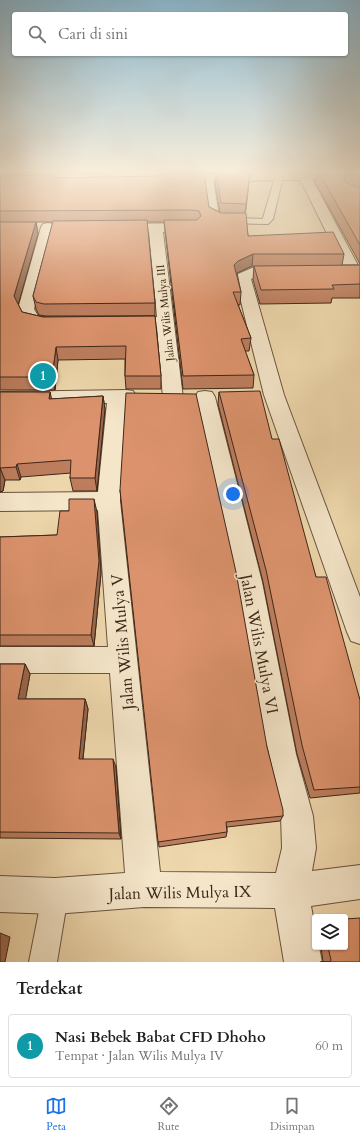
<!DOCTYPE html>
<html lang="id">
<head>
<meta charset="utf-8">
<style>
	:root { --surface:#fff; --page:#f6f6f6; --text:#202124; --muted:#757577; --line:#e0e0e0; --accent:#1a73e8 }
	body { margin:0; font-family:Cardo,serif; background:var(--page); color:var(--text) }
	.controls { position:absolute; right:12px; bottom:12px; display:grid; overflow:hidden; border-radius:4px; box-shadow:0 1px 3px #0004 }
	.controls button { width:36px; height:36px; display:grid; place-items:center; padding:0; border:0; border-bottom:1px solid var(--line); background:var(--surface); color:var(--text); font:20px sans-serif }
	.you { position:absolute; left:233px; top:494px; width:14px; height:14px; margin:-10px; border:3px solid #fff; border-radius:50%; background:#1a73e8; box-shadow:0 0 0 6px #1a73e833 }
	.badge { display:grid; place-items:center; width:26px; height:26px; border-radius:50%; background:var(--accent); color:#fff; font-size:13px; font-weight:700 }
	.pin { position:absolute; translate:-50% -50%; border:2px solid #fff; box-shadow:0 1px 4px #0006 }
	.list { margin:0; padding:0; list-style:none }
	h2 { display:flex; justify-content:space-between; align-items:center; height:52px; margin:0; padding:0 16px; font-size:17px }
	h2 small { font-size:13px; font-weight:400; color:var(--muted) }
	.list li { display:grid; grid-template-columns:26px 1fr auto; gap:12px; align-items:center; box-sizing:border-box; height:64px; margin:0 8px 8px; padding:0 8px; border:1px solid var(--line); border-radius:4px }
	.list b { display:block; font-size:15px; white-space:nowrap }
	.list p { margin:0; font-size:13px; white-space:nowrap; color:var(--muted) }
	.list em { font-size:13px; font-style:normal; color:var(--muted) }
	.icon { flex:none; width:22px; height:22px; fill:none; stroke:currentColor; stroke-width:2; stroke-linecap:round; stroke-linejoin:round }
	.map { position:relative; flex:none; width:360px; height:962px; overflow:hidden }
	.search { position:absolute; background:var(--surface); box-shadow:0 1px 3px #0004; left:12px; right:12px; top:12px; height:44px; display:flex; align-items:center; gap:10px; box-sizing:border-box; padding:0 14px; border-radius:4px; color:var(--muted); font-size:15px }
	.sheet { height:124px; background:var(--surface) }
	nav { display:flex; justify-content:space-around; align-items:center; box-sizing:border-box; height:56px; border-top:1px solid var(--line); background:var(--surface); font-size:11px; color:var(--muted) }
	nav a { display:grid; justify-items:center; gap:2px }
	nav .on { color:var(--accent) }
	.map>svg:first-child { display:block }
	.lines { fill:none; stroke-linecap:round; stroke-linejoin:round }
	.lane-casing { stroke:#6a533f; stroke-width:2 }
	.street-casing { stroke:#6a533f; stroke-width:2 }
	.highway-casing { stroke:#3d271a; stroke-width:2 }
	.lane { fill:#f5e6ca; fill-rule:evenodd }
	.street { fill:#f5e6ca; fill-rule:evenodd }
	.highway { fill:#e8bc76; fill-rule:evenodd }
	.wall { fill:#bd7e5e; stroke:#3d271a; fill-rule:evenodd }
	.shaded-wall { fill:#9a674c; stroke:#3d271a }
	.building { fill:#dc936d; stroke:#3d271a }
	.labels { text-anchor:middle; stroke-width:3; stroke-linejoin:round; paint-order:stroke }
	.far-street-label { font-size:11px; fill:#3d271a; stroke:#f5e6ca }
	.near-street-label { font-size:16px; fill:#3d271a; stroke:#f5e6ca }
</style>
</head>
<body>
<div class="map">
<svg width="360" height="962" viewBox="0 0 360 962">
	<rect width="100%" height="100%" fill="#efd8ad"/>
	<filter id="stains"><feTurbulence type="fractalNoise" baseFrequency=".005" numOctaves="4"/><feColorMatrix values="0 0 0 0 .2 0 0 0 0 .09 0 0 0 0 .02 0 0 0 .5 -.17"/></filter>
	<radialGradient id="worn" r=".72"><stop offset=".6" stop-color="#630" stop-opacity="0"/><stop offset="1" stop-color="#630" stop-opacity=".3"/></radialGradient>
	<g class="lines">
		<!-- lane casing -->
		<g class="lane-casing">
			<path id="lane" d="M279,174L283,177L273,219L268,224L220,223L209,217L205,179L206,177L209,176L213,179L219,216L222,217L262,219L263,218L275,177Z
				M55,883L64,887L68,896L57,962H29L42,896L46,887Z"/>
		</g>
		<!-- street casing -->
		<g class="street-casing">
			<path id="street" d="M304,171L308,172L310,175L360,269L359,275L354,277L349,275L346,272L298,175L300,172Z
				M48,223L53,224L55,227L34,309L38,316L60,319L62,323L60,327C48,330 37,326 25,323L18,309L41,227L43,224Z
				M192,223L197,224L199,227L197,230L163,232L183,398L180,403L173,404L166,403L163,398L157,327L126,328L120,327L118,323L120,319L157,317L149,232H119L114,231L112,228L114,225L119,224Z
				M252,268L288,270L291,273L288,276L254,278L251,279L284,395L360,597V644L351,641L347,632L264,395L235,277L238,274Z
				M126,390L133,391L136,396L133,401L126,402L120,501L160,872L276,873L282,848L281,816L266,754L236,582L195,397L198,392L205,391L212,392L215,397L262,582L296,754L313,816L316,848L312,871L360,865V899L311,906L315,928V947H319L322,962H284L275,908L144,907L55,914L0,912V876L55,878L125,873L110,673H0V647H108L98,510L0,511V493L98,492L107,403L0,404V392Z"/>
		</g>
		<!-- highway casing -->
		<g class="highway-casing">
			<path id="highway" d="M360,171V179L175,182L171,181L169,178L171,175L175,174Z
				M0,173L105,174L109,175L111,178L109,181L105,182L0,181Z"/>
		</g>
		<!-- lane -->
		<use href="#lane" class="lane"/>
		<!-- street -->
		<use href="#street" class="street"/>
		<!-- highway -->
		<use href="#highway" class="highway"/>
	</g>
	<!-- wall -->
	<path class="wall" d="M162,171H251L250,172L245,213L248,236L344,254L342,265H360V298H332L331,303L260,304L253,280L254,266H252L237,273L241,292L240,305H238L251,338L249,351H245L254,375L253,388L183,389L165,232L164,222H147L155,303V316H46L39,315L36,309L33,296L53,222H36L38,234L18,304L22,312L43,317L155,316L161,376V389H126L125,376V359L58,360L55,390H0V176L54,178L162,176ZM178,173H216L215,184L220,212L209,207Z
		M317,171H335L344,180L346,171H360V264L315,182Z
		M0,392H50L51,399L103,396L105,409L97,491H73L70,478L71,473L21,477L20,480H5L3,491L0,492Z
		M219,392L272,439L316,577L360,700V793L310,798L297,754L263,582L218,404Z
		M120,490L267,747L283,816L280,821L227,827V832L226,837L159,847Z
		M97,512L101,573L94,646H0V537L57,535Z
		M0,664H25L30,674L25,699H85L88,709L83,759L116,767L121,839L0,838Z
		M321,947H345L360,962H320H323Z"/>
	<!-- shaded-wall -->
	<path class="shaded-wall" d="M250,172L249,183L245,217L246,204Z
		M36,222L38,234L17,309L14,296Z
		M253,254L252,266L237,273L234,277V265L238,261Z
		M56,347L58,360L55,390L52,377Z
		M50,392L53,405L49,399Z
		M103,396L105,409L97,491L95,478Z
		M17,464L21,477L20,480L16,467Z
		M0,468L5,480L3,491L0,492Z
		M94,499L97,512L101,573L94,646L91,635Z
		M25,664L30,674L24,708L18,699Z
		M85,699L88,709L82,767L79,759Z
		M113,759L116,767L121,839L119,833Z
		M0,933L10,937L5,962H0Z"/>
	<!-- building -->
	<path class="building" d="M318,171H335L347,183L360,188V245Z
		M349,171H360V179L352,175Z
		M250,172L246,204L221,203L216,173Z
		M162,173H204L209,207L221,213H246L248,236L333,232L344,254H253L238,261L234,265L241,292H233L251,338L241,339L254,375L183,376L164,220H197L201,216L199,211L192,210L0,211V176L54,175L53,178L162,176Z
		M147,220L155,303L44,304L36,302L33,296L53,221Z
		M0,222H36L14,296L22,312L43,317L155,316L161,376H125L126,346L56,347L52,377H0Z
		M360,265V284L332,285L334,289L261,290L254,266Z
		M260,391L272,439H279L316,577H326L360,700V787L314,790L302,745L266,570L219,392Z
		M0,392H50L49,399L103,396L95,478H70L71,460L17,464L16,467L0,468V470Z
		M126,393L196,394L236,572L267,747L283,810V816L226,822L227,832L158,842L120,490Z
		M69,499H94L99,561L91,635H0V537L57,535L60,511H69Z
		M0,664H25L18,699H85L79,759H113L119,833L0,832Z
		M360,918V962H321H330L331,960L328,947H345V919Z"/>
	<!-- sky -->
	<linearGradient id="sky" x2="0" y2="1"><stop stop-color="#89b7ce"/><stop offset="0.56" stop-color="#f8edda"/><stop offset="1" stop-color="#f8edda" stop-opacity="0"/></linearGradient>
	<rect width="360" height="306" fill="url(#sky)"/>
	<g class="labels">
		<!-- far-street labels -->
		<g class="far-street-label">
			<text transform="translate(165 313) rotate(-96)" y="4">Jalan Wilis Mulya III</text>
		</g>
		<!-- near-street labels -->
		<g class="near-street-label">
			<text transform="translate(122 642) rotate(-95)" y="6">Jalan Wilis Mulya V</text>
			<text transform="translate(260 644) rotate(79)" y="6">Jalan Wilis Mulya VI</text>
			<text transform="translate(180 892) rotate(-1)" y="6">Jalan Wilis Mulya IX</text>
		</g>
	</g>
	<rect width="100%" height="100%" filter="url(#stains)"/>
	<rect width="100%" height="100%" fill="url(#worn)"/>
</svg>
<div class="controls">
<button><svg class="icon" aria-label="layers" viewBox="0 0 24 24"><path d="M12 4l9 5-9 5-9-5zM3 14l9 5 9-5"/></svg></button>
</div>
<div class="you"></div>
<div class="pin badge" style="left:43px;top:376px;background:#0f9aa8">1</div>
<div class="search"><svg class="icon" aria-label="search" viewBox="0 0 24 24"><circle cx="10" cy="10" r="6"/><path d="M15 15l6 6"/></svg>Cari di sini</div>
</div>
<section class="sheet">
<h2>Terdekat<small></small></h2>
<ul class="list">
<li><span class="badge" style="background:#0f9aa8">1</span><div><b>Nasi Bebek Babat CFD Dhoho</b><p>Tempat · Jalan Wilis Mulya IV</p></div><em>60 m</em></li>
</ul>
</section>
<nav>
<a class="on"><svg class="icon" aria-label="map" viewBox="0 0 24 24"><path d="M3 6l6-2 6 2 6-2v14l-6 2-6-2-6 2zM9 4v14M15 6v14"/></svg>Peta</a>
<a><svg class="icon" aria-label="directions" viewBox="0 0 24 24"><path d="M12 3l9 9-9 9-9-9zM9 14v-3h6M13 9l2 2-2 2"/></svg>Rute</a>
<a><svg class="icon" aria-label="saved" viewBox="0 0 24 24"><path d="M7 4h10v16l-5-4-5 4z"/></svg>Disimpan</a>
</nav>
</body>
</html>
